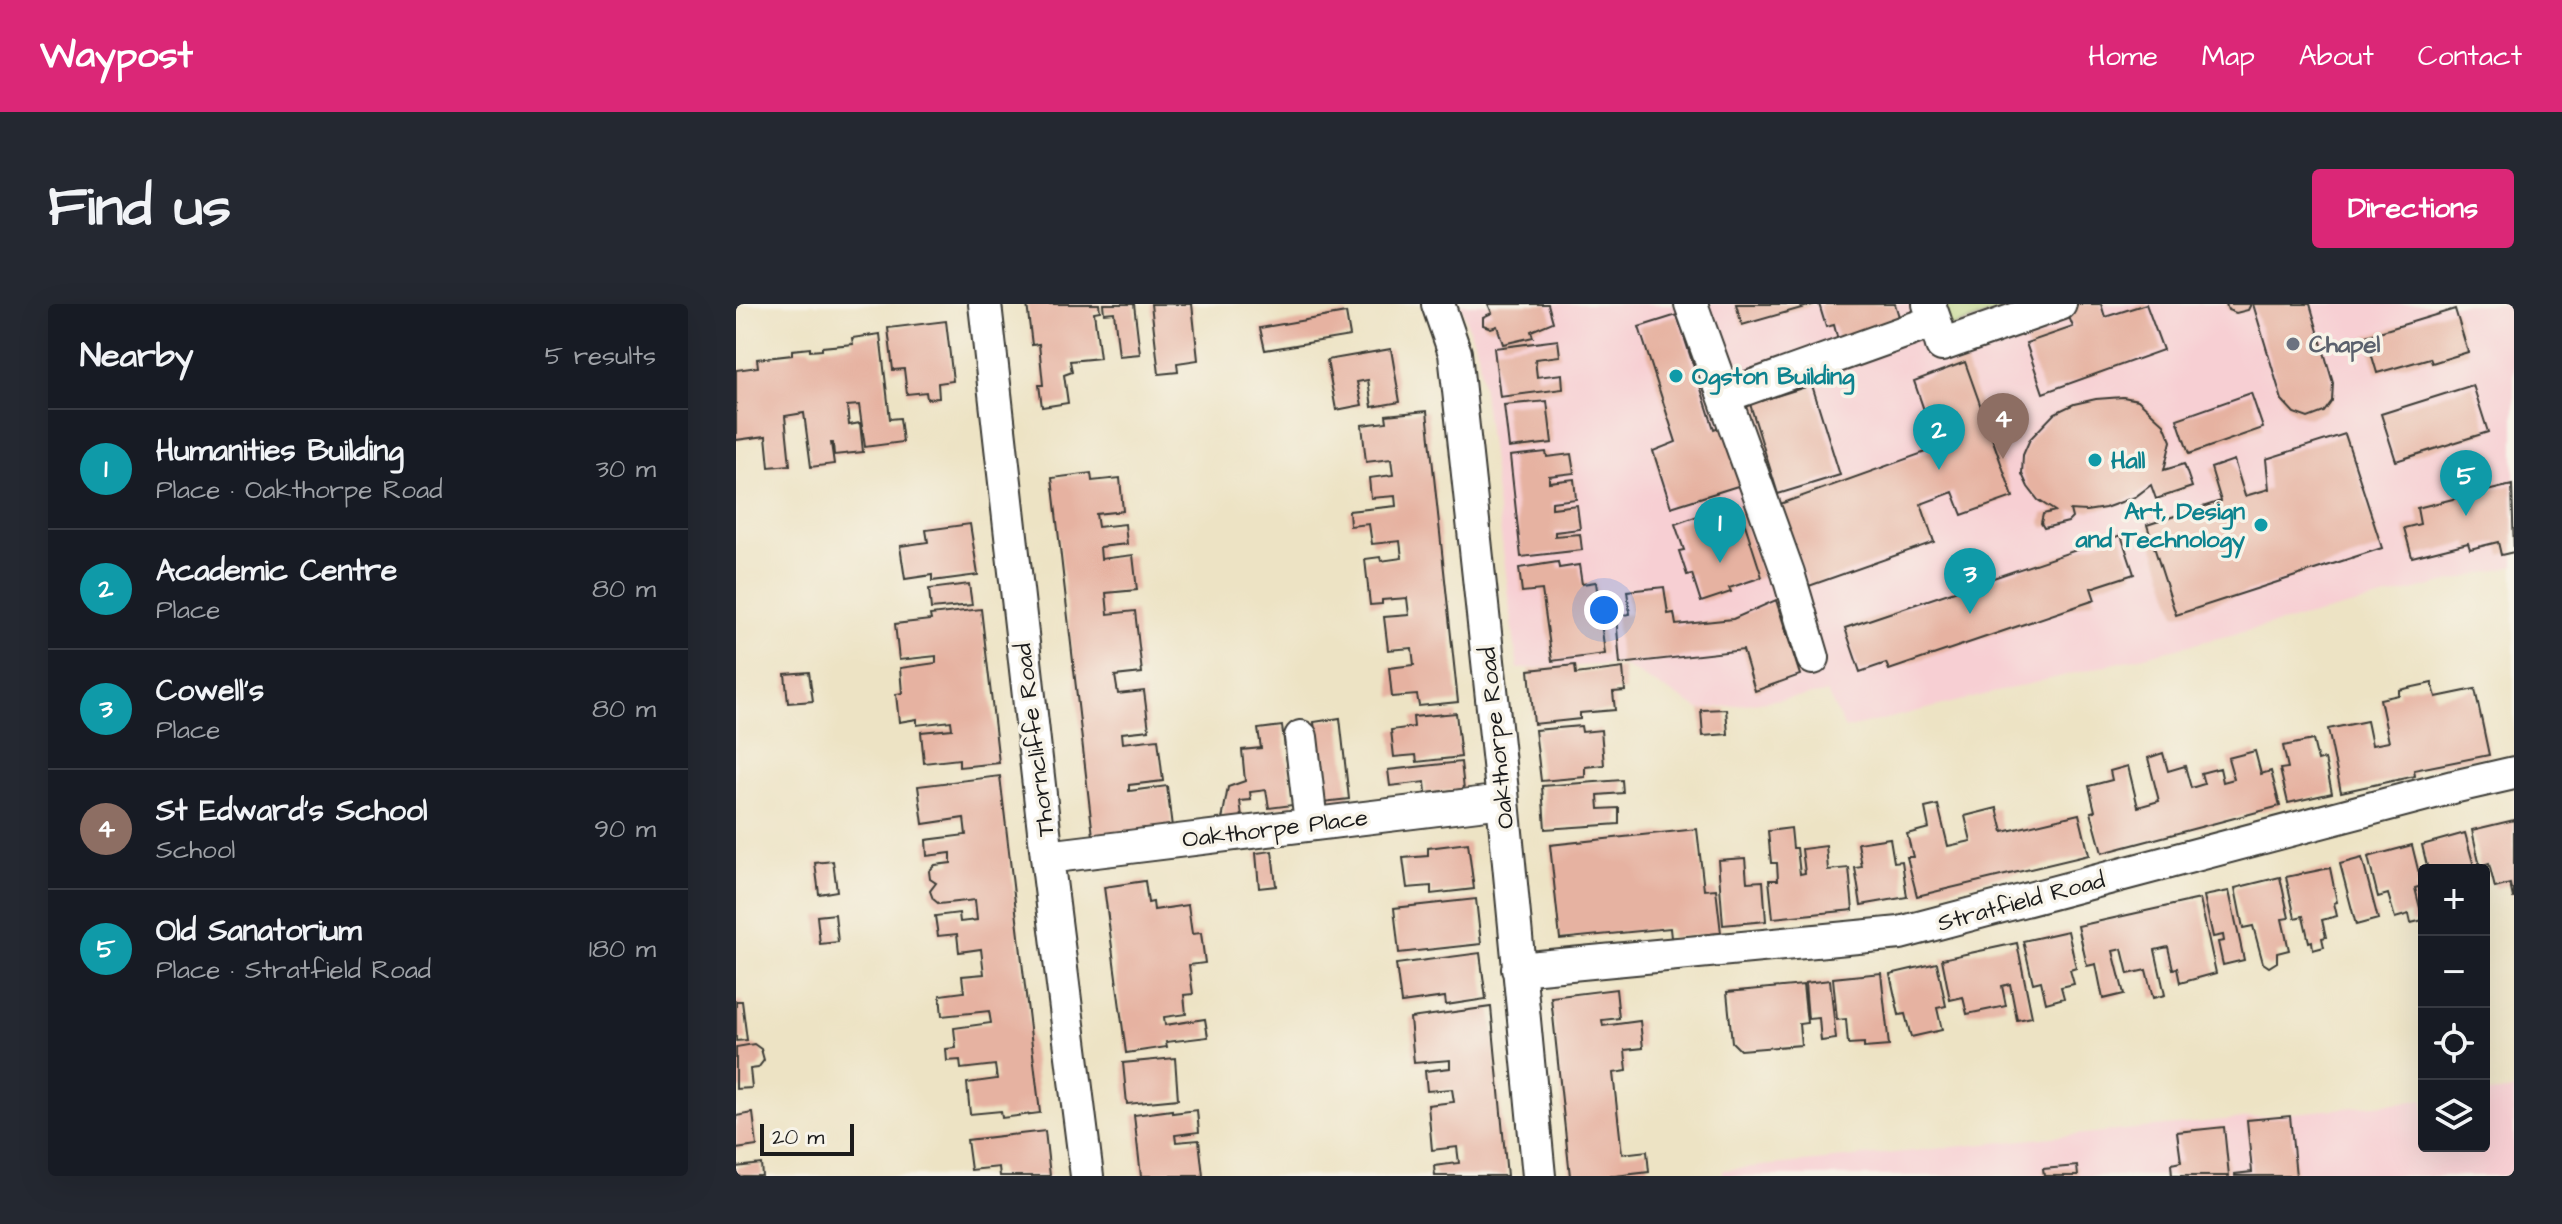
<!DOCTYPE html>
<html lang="en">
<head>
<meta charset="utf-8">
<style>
	:root { --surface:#171b24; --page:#242831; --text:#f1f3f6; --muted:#9ea1a6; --line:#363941; --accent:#db2777 }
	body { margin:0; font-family:"Architects Daughter",sans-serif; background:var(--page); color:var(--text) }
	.controls { position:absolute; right:24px; bottom:24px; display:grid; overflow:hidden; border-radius:8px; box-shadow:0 8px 32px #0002 }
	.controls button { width:72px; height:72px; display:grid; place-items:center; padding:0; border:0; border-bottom:2px solid var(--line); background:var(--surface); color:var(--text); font:40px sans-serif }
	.scale { position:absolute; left:24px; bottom:20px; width:94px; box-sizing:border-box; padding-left:8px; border:4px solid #1c1c1c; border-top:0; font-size:22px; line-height:28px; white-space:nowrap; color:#1c1c1c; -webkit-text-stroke:6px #f7f3e8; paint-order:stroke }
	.you { position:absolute; left:868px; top:306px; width:28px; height:28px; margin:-20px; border:6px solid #fff; border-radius:50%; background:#1a73e8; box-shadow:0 0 0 12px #1a73e833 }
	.badge { display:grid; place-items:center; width:52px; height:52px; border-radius:50%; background:var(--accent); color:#fff; font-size:26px; font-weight:700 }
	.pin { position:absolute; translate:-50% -66px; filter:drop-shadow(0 2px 4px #0008) }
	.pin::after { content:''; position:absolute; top:42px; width:28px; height:24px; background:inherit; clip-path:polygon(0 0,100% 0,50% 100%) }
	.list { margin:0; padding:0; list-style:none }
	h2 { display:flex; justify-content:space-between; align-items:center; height:104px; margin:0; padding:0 32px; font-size:34px }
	h2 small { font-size:26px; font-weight:400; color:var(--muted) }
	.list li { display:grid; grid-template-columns:52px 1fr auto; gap:24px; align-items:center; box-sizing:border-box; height:120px; padding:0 32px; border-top:2px solid var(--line) }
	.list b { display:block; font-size:30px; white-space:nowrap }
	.list p { margin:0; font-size:26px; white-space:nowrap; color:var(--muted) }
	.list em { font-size:26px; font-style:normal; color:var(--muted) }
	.icon { flex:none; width:44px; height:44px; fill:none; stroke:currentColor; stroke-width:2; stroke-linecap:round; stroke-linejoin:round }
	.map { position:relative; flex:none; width:1778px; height:872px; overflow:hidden; border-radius:8px }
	header { display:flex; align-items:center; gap:48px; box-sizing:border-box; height:112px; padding:0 40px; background:var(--accent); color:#fff }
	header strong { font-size:38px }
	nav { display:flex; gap:44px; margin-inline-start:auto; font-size:28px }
	.intro { display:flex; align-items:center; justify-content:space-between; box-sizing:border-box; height:192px; padding:0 48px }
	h1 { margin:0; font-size:56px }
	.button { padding:20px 36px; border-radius:8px; background:var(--accent); color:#fff; font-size:28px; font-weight:700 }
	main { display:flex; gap:48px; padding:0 48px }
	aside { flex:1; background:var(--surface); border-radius:8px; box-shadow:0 8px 32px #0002 }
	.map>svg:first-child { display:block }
	.built { fill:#f7cfd3 }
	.green { fill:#b3cf76; stroke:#687649; stroke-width:2 }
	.building { fill:#e6b2a1 }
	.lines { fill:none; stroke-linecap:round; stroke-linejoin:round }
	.minor-casing { stroke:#3b3a35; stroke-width:36 }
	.minor { stroke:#fff; stroke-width:32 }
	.worship-dot { fill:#6b7280; stroke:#f7f3e8; stroke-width:3 }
	.culture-dot { fill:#0f9aa8; stroke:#f7f3e8; stroke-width:3 }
	.labels { text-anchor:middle; stroke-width:7; stroke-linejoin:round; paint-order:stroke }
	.worship-label { font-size:24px; font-weight:bold; fill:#5b616d; stroke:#f7f3e8; text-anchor:start }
	.culture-label { font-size:24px; font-weight:bold; fill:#0d838f; stroke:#f7f3e8; text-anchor:start }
	.street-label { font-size:24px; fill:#1c1c1c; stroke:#f7f3e8 }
</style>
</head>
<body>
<header>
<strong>Waypost</strong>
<nav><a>Home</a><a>Map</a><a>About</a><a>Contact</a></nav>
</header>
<div class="intro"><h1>Find us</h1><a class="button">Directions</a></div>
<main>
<aside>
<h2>Nearby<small>5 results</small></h2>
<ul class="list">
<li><span class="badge" style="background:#0f9aa8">1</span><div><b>Humanities Building</b><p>Place · Oakthorpe Road</p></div><em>30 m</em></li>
<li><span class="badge" style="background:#0f9aa8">2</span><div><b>Academic Centre</b><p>Place</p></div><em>80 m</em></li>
<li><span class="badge" style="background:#0f9aa8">3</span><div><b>Cowell's</b><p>Place</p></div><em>80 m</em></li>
<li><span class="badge" style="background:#8d6e63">4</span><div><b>St Edward's School</b><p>School</p></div><em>90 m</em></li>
<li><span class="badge" style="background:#0f9aa8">5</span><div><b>Old Sanatorium</b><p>Place · Stratfield Road</p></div><em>180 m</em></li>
</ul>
</aside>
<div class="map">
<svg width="1778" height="872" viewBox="0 0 1778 872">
	<rect width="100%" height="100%" fill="#f7f3e8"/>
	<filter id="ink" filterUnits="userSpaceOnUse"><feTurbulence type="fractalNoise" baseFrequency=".0125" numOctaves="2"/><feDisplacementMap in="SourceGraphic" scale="16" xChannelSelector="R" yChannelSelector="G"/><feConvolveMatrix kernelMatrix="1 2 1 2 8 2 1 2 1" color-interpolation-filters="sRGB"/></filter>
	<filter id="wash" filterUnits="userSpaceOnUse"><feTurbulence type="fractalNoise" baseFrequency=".006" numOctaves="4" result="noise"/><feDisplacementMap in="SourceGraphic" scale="32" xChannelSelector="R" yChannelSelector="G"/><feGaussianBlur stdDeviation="1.8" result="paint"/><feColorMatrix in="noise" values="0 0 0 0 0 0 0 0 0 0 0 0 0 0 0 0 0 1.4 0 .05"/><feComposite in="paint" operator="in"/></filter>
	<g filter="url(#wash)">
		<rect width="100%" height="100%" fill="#ede3c4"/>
		<!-- built -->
		<path class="built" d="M724,0H1778V262L1109,425L1091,389L965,406L884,360L782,365L742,48Z
			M1778,786V872H987V866L1688,796V842H1748V790Z"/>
		<!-- green -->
		<path class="green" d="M1205,0H1285L1213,24Z"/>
		<g id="blocks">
			<!-- building -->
			<path class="building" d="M291,0H363L364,7L358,8L364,54L334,57L336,68L328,71L332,99L306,103L303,81H307L303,40L296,41Z
				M367,0H398L404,50L383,52L378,8L368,9Z
				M415,0H456L462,56L441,59L442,68L423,70Z
				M752,0H812L817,18L795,27L797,33L767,40L761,22L755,24L747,21V13L756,9Z
				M1000,0H1075L1076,1L1006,21Z
				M1083,0H1159L1166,22L1103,40L1098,21L1090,23Z
				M1328,0H1365L1369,13L1410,0L1427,46L1307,89L1290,39L1337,23Z
				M1490,0H1515L1512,6L1500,9L1492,6Z
				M1517,0H1574L1597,79L1596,97L1588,108L1572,114L1558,109L1546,96Z
				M1719,5L1732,48L1696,59L1694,54L1641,69L1630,32Z
				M610,9L614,32L529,46L524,24Z
				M941,11L978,125L989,121L1008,180L935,203L917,147L940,138L903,23Z
				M210,17L217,77L202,79L203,94L191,95L190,88L171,90L168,65L157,66L152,24Z
				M144,30L154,115L164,114L167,138L129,143L123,101L111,102L113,121L124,119L127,148L98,151L97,139H95L98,160L75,163L68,109L49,112L54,161L33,163L30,132L0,136V66L22,63L21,55L56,51V46L74,44V47L86,46V43L117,40L116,34Z
				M822,36L824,52L799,55L801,73L826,70L827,85L764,93L758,44Z
				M655,45L664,98L636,103L632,76L621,78L626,101L600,106L591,56Z
				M1229,58L1277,193L1226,211L1217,188L1185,200L1198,238L1073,282L1044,200L1201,144L1178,77Z
				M1076,81L1104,171L1042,190L1014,100Z
				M1737,81L1752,128L1660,157L1645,110Z
				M1515,89L1527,124L1453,150L1441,115Z
				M1387,93L1402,96L1428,120L1435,137L1428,166L1448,160L1456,183L1420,195L1415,181L1399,193L1369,204L1350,207L1334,206L1336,214L1332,218L1308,224L1305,219L1307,210L1319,207L1302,196L1292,183L1286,170L1287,151L1294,135L1319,109L1338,100L1360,95Z
				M811,97L816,139L773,144L768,101Z
				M691,107L722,398L683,402L681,391L656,393L653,364L678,361L676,344L652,346L648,313L673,311L671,294L646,296V300L634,301L629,255L644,253L645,257L666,254L664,237L636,240L633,220L614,222L613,207L660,202L659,192L635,194L633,174L657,171L655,155L630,158L626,121L651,118L650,111Z
				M1609,130L1646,244L1440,311L1411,221L1485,197L1475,164L1498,156L1509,192L1533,185L1530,155Z
				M810,148L811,153L835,150L838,169L813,172V178L838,175L840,195L816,198V204L841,201L844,225L819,228V232L844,230L846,246L785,253L774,152Z
				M355,169L356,177L384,174L387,207L360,210L362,223L389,220L391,240L364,243L365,255L397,251L401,286L370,289L372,310L399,307L406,369L379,372L382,390L408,387L413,426L386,429L387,439L422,435L427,477L393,481V487L431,482L436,523L357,532L316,174Z
				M1733,172L1738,190L1776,181L1778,248L1765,251L1762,238L1734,245L1732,239L1676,253L1668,224L1684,220L1681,204L1721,194L1718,183L1722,175Z
				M1004,205L1026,273L993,284L995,288L965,298L956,270L951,271L943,247L948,246L939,220L970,209L972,215Z
				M234,220L242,271L196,277V271L169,275L164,242L192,238L190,226Z
				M1385,231L1398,270L1355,284L1359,296L1153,366L1150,359L1124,368L1109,324Z
				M822,258L823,264L843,261L846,280L860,278L869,350L816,357L806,286L786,288L783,264Z
				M233,280L236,301L195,305L193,285Z
				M928,283L932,310L938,309L940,321L997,315L1040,296L1064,371L1019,387L1007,346L884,360L880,312L894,310L891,287Z
				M245,305L263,459L223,463V455L188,459L185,428L216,425L215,417L181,421V415L163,418L160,390L166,389L164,364L200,359V352L163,356L159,320L195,316L194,311Z
				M839,361L840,370L887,364L889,387L877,388L879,406L844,409V415L798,420L793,366Z
				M73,368L77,397L52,399L49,370Z
				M1696,379L1700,393L1739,385L1753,451L1678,466L1679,472L1605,488L1592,425L1631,417L1636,441L1653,438L1644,395L1663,391V386Z
				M990,405L992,430L967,432L965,406Z
				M720,409L725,453L681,458L680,451L658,453L655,426L678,423L677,413Z
				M604,414L613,495L587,498L578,418Z
				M546,422L557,501L533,504L530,486L514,488L515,496L504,497L506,513L486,516L492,483L509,477L506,446L525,444L522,425Z
				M845,422L846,428L865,426L868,461L849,463V473L805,477L799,426Z
				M1577,436L1582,457L1589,455L1596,489L1552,499L1544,465L1552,464L1547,442Z
				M1519,447L1525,470L1535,467L1544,502L1366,549L1355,508L1359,507L1353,482L1376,476L1374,467L1392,462L1402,503L1423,497L1412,454L1427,449L1432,467L1449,462L1455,484L1468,480L1465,469L1484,464L1487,478L1498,475L1492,454Z
				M725,458L728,485L690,489L689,478L654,482L652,466Z
				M264,472L304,809L266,814L265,807L234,810L231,779L261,775L259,761L225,765L224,756L211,757L210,745L220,744L218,724L255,719L253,707L206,712L204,691L228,688L226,672L248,670L245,645L223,648L221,630L202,632L199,612L223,609L224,618L241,616L239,596L203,600L197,595L194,587L200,579L194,575L193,567L199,561L215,559V549L191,552L190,536L230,531L228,514L187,520L182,482Z
				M886,476L887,489L862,491L863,505L883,504V520L809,525L806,482Z
				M1202,501L1212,542L1235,537L1229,512L1261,504L1267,528L1343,510L1353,551L1181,592L1171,553H1177L1171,530L1193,524L1189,504Z
				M1778,516V594H1777L1774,580L1759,584L1753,560L1744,563L1736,526Z
				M1055,524L1057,544H1061L1064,570L1069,569L1066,545L1090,542L1092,566L1113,564L1117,606L1037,614L1033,576H1042L1041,559H1035L1032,527Z
				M961,525L968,586L980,585L985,629L935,634L934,624L824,635L814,541Z
				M1729,529L1739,566H1692L1686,541Z
				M1154,534L1158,558L1166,557L1171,593L1125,601L1119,564L1126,563L1122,539Z
				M732,539L738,585L695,590V582L671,584L667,554L692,552V544Z
				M1676,541L1686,582L1679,584L1687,616L1675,619L1673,610L1659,614L1652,590L1642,593L1632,553Z
				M536,547L540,582L523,584L520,549Z
				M1009,554L1011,578L1027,577L1030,617L987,621L982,556Z
				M1626,554L1642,615L1620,621L1604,560Z
				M97,557L101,587L83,590L79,559Z
				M1594,564L1601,598L1598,599L1601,612L1586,616L1590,633L1586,634L1588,643L1577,646L1576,637L1573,638L1567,612L1559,614L1550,573Z
				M1544,573L1553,614L1546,615L1553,646L1541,649V658L1533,663L1527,659L1517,622L1507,624L1499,584Z
				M409,577L412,599L417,598L418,606L452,601L456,630L465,629L469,659L453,661L457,690L448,691L450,710L428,713L429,721L469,715L472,733L430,738L431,743L390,749L368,583Z
				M1493,587L1508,656L1487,661L1482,638L1488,637L1487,631L1477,633L1468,592Z
				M740,595L745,640L663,649L658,604Z
				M1464,595L1480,669L1444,679L1441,664L1437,665L1432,643L1419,646L1429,691L1417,694L1410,666L1392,670L1386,645L1377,647L1388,690L1367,695L1360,660L1351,662L1342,622Z
				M99,610L102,638L84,640L81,612Z
				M1332,627L1340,664L1334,666L1338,680L1325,683L1328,694L1310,699L1305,677L1297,679L1287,637Z
				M1281,639L1296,713L1281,716L1274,680L1266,682L1270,702L1231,710L1227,693L1214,696L1206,655Z
				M744,649L750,695L710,701L709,693L665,699L660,660Z
				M1201,659L1210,702L1201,704L1206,726L1175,733L1169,710L1163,711L1154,670Z
				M1145,669L1153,742L1128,744V739L1112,740L1110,715L1101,716L1097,674Z
				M1094,676L1100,735L1085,737L1083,714L1072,715L1069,679Z
				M1067,681L1071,719L1063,720L1065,741L1004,746L996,738L991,688Z
				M880,685L883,714L866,716L867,722L904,717L907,744L889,746L891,767L877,769L886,850L911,847L913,868L879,872H834L815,693Z
				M0,697H6L11,736L0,737Z
				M755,703L771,872H699L698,862L723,859L721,843L696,846L692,801L718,798L716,785L691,787L689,767L714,764V756L678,759L674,714Z
				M18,740L25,745L28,756L22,764L14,765L16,784L0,785V743Z
				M439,754L442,795L391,800L387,759Z
				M436,806V809L461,806L463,828L439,831L440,838L463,836L467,872H405L398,811Z
				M17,809L21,842L0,845V812Z
				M1554,812L1560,872H1499V870L1516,868L1511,816Z
				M1488,823L1493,872H1436L1435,860L1445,858L1441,828Z
				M309,827L314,872H264L263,863L235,866L231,836Z
				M25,860L26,872H0V863Z
				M1341,862L1342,872H1308L1307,865Z"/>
		</g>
	</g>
	<g filter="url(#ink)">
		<use href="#blocks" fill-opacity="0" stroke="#3b3a35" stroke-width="2"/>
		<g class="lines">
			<!-- minor casing -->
			<g class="minor-casing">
				<path id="minor" d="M249,0L311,553L351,872
					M702,0L719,49L767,497L803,872
					M955,0L1052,269L1077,354
					M1199,17L1206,41L1324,0
					M989,92L1199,17L1193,0
					M565,433L575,519
					M311,553L767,497
					M782,665L1164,629L1717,483L1778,469"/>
			</g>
			<!-- minor -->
			<use href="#minor" class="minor"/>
		</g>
	</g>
	<!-- markers -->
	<circle class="worship-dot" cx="1557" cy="40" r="8"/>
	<g class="culture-dot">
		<circle cx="940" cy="72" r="8"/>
		<circle cx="1359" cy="156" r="8"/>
		<circle cx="1525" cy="221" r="8"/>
	</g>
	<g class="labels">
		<!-- worship labels -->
		<g class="worship-label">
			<text x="1573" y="48">Chapel</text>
		</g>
		<!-- culture labels -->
		<g class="culture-label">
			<text x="956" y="80">Ogston Building</text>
			<text x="1375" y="164">Hall</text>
			<text x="1509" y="215" text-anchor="end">Art, Design<tspan x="1509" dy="28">and Technology</tspan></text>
		</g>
		<!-- street labels -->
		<g class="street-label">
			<text transform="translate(760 434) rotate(-96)" y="8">Oakthorpe Road</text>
			<text transform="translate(298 436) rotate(-97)" y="8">Thorncliffe Road</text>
			<text transform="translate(539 524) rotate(-7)" y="8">Oakthorpe Place</text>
			<text transform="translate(1285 597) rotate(-15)" y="8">Stratfield Road</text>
		</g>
	</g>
</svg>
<div class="controls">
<button>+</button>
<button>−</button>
<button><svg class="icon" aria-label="locate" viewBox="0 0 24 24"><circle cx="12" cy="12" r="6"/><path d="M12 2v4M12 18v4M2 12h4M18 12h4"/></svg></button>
<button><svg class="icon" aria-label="layers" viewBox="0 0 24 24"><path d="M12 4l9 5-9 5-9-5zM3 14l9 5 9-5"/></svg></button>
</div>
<div class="scale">20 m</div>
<div class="you"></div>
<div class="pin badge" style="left:984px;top:259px;background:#0f9aa8">1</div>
<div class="pin badge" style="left:1203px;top:166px;background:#0f9aa8">2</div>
<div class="pin badge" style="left:1234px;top:310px;background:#0f9aa8">3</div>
<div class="pin badge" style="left:1267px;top:155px;background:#8d6e63">4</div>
<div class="pin badge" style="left:1730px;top:212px;background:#0f9aa8">5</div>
</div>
</main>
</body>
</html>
